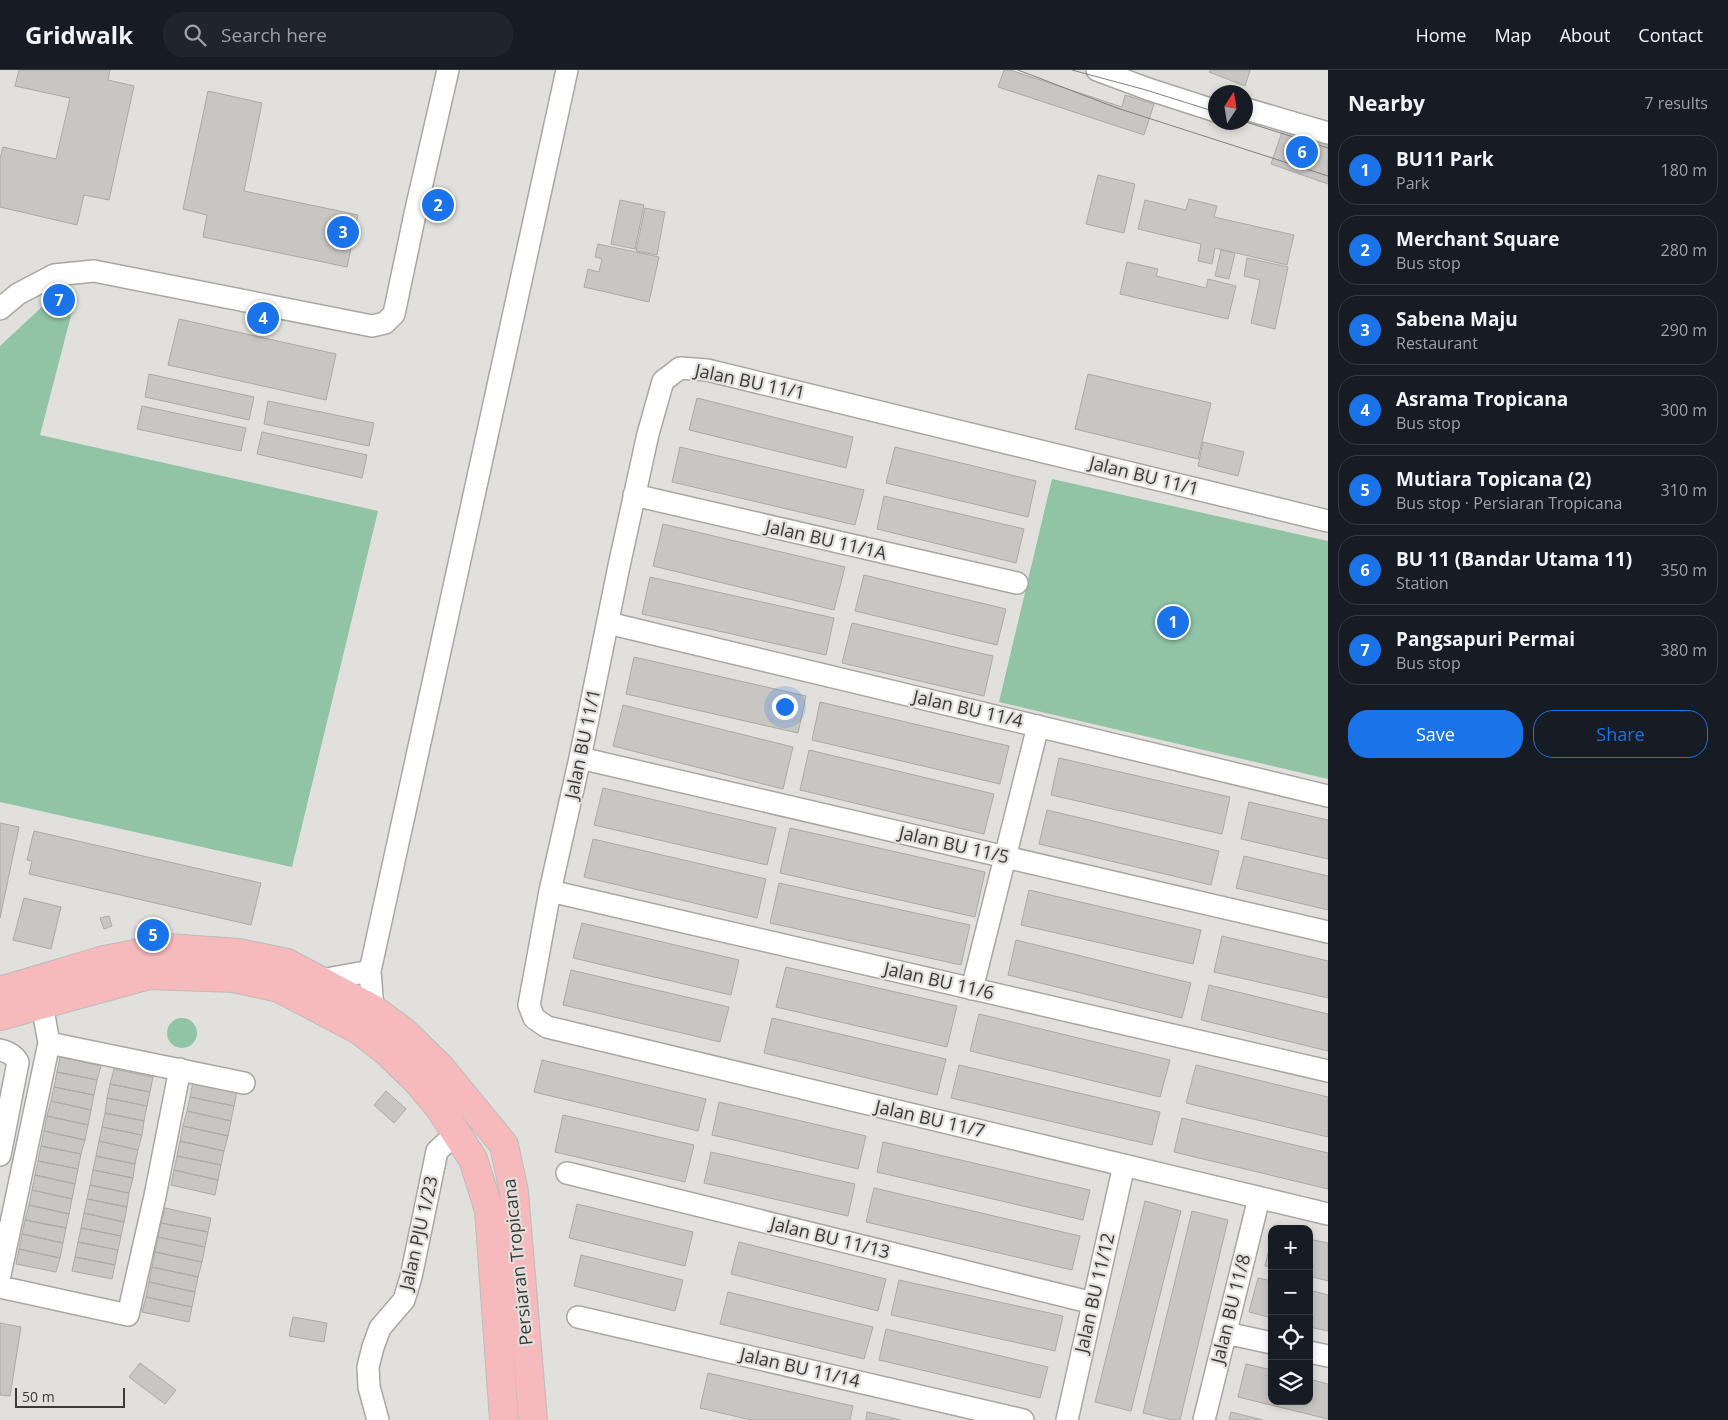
<!DOCTYPE html>
<html lang="en">
<head>
<meta charset="utf-8">
<style>
	:root { --surface:#171b24; --page:#20242c; --text:#f1f3f6; --muted:#9ea1a6; --line:#363941; --accent:#1a73e8 }
	body { margin:0; font-family:"Open Sans",sans-serif; background:var(--page); color:var(--text) }
	.controls { position:absolute; right:15px; bottom:15px; display:grid; overflow:hidden; border-radius:10px; box-shadow:0 2px 8px #0003 }
	.controls button { width:45px; height:45px; display:grid; place-items:center; padding:0; border:0; border-bottom:1px solid var(--line); background:var(--surface); color:var(--text); font:25px sans-serif }
	.compass { position:absolute; left:1208px; top:15px; width:45px; height:45px; border-radius:50%; background:var(--surface); box-shadow:0 2px 8px #0003; rotate:12deg }
	.scale { position:absolute; left:15px; bottom:12px; width:110px; box-sizing:border-box; padding-left:5px; border:2px solid #3a3a38; border-top:0; font-size:14px; line-height:18px; white-space:nowrap; color:#3a3a38; -webkit-text-stroke:4px #e2e0dc; paint-order:stroke }
	.you { position:absolute; left:784px; top:636px; width:18px; height:18px; margin:-12px; border:4px solid #fff; border-radius:50%; background:#1a73e8; box-shadow:0 0 0 8px #1a73e833 }
	.badge { display:grid; place-items:center; width:32px; height:32px; border-radius:50%; background:var(--accent); color:#fff; font-size:16px; font-weight:700 }
	.pin { position:absolute; translate:-50% -50%; border:2px solid #fff; box-shadow:0 1px 5px #0006 }
	.list { margin:0; padding:0; list-style:none }
	h2 { display:flex; justify-content:space-between; align-items:center; height:65px; margin:0; padding:0 20px; font-size:21px }
	h2 small { font-size:16px; font-weight:400; color:var(--muted) }
	.list li { display:grid; grid-template-columns:32px 1fr auto; gap:15px; align-items:center; box-sizing:border-box; height:70px; margin:0 10px 10px; padding:0 10px; border:1px solid var(--line); border-radius:20px }
	.list b { display:block; font-size:19px; white-space:nowrap }
	.list p { margin:0; font-size:16px; white-space:nowrap; color:var(--muted) }
	.list em { font-size:16px; font-style:normal; color:var(--muted) }
	.actions { display:flex; gap:10px; padding:15px 20px }
	.actions a { flex:1; padding:11px 0; border:1px solid var(--accent); border-radius:20px; text-align:center; font-size:18px; color:var(--accent) }
	.actions .main { background:var(--accent); color:#fff }
	.icon { flex:none; width:28px; height:28px; fill:none; stroke:currentColor; stroke-width:2; stroke-linecap:round; stroke-linejoin:round }
	.map { position:relative; flex:none; width:1328px; height:1350px; overflow:hidden }
	header { display:flex; align-items:center; gap:30px; box-sizing:border-box; height:70px; padding:0 25px; background:var(--surface); border-bottom:1px solid var(--line) }
	header strong { font-size:24px }
	nav { display:flex; gap:28px; margin-inline-start:auto; font-size:18px }
	.search { width:350px; height:45px; background:var(--page); display:flex; align-items:center; gap:12px; box-sizing:border-box; padding:0 18px; border-radius:20px; color:var(--muted); font-size:19px }
	main { display:flex }
	aside { flex:1; background:var(--surface) }
	.map>svg:first-child { display:block }
	.green { fill:#91c3a5 }
	.building { fill:#c7c6c2; stroke:#abaaa6 }
	.lines { fill:none; stroke-linecap:round; stroke-linejoin:round }
	.minor-casing { stroke:#a8a7a3; stroke-width:24 }
	.major-casing { stroke:#bcbcbb; stroke-width:30 }
	.minor { stroke:#fff; stroke-width:21 }
	.major { stroke:#f7babc; stroke-width:28 }
	.tram { stroke:#7f7f7c; stroke-width:1 }
	.labels { text-anchor:middle; stroke-width:4.5; stroke-linejoin:round; paint-order:stroke }
	.street-label { font-size:18px; fill:#3a3a38; stroke:#e2e0dc }
</style>
</head>
<body>
<header>
<strong>Gridwalk</strong>
<div class="search"><svg class="icon" aria-label="search" viewBox="0 0 24 24"><circle cx="10" cy="10" r="6"/><path d="M15 15l6 6"/></svg>Search here</div>
<nav><a>Home</a><a>Map</a><a>About</a><a>Contact</a></nav>
</header>
<main>
<div class="map">
<svg width="1328" height="1350" viewBox="0 0 1328 1350">
	<rect width="100%" height="100%" fill="#e2e0dc"/>
	<!-- green -->
	<path class="green" d="M45,234H74L40,365L378,441L292,797L0,732V276Z
		M1052,409L1328,471V709L999,632Z
		M167 963a15 15 0 1 1 30 0a15 15 0 1 1-30 0Z"/>
	<!-- building -->
	<path class="building" d="M19,0H110L108,10L134,16L109,130L84,125L77,155L0,137V89L3,77L56,89L70,28L15,16Z
		M1004,0H1010L1122,37L1125,25L1154,34L1144,65L998,17Z
		M1210,0H1250L1245,16L1209,2Z
		M208,21L262,33L244,121L358,145L347,197L203,167L207,145L183,139Z
		M1284,56L1328,71V114L1271,94Z
		M1098,105L1135,114L1124,163L1086,154Z
		M1189,129L1217,136L1214,147L1294,165L1287,195L1215,178L1212,194L1198,191L1201,174L1138,159L1145,130L1186,140Z
		M620,130L644,135L635,179L611,174Z
		M645,138L665,142L657,185L636,181Z
		M598,174L659,187L649,232L584,217L588,199L599,202L602,189L595,187Z
		M1221,180L1235,183L1229,209L1215,206Z
		M1247,188L1288,197L1275,259L1251,253L1260,210L1244,206Z
		M1127,192L1158,199L1156,206L1206,218L1208,209L1236,216L1228,249L1120,224Z
		M179,249L336,284L326,330L168,295Z
		M149,304L254,327L249,350L145,327Z
		M1088,304L1211,333L1198,389L1075,359Z
		M697,328L853,367L846,398L689,360Z
		M268,331L374,353L369,376L264,354Z
		M142,336L246,358L241,381L137,359Z
		M262,362L367,385L362,408L257,384Z
		M1203,372L1244,382L1238,406L1198,396Z
		M680,377L864,420L855,455L672,412Z
		M895,377L1036,411L1028,447L886,413Z
		M884,426L1024,459L1016,493L877,459Z
		M663,454L845,497L834,540L653,496Z
		M864,505L1006,539L997,575L855,541Z
		M650,507L834,548L826,585L642,544Z
		M852,553L993,586L984,626L842,593Z
		M634,587L806,626L798,663L626,624Z
		M820,632L1009,676L1000,714L812,670Z
		M623,635L793,677L783,719L613,676Z
		M809,680L994,724L984,764L800,720Z
		M1059,688L1230,727L1222,764L1051,725Z
		M603,718L776,758L767,795L594,755Z
		M1249,732L1328,750V789L1241,769Z
		M1047,740L1219,781L1211,815L1039,774Z
		M0,753L19,757L0,848Z
		M790,758L985,802L975,847L780,803Z
		M34,761L261,813L251,855L29,804L32,791L27,790Z
		M593,769L766,809L757,848L584,807Z
		M1244,786L1328,806V840L1236,818Z
		M779,813L970,855L961,895L770,853Z
		M1029,820L1201,860L1193,894L1021,855Z
		M24,828L61,837L51,879L13,870Z
		M109,846L112,856L104,859L100,848Z
		M582,853L739,890L731,925L573,888Z
		M1222,866L1328,891V928L1214,902Z
		M1016,870L1191,913L1182,948L1008,905Z
		M786,897L957,936L947,977L776,937Z
		M571,900L729,937L720,972L563,935Z
		M1209,915L1328,944V981L1201,950Z
		M979,944L1170,990L1160,1027L970,981Z
		M772,948L946,989L937,1025L764,983Z
		M60,987L101,996L97,1010L57,1002Z
		M542,990L706,1029L698,1061L534,1022Z
		M959,995L1160,1042L1152,1075L951,1028Z
		M1196,995L1328,1027V1067L1186,1033Z
		M114,999L153,1007L150,1022L110,1014Z
		M57,1002L97,1010L94,1025L54,1017Z
		M193,1012L237,1021L234,1036L190,1027Z
		M110,1014L150,1022L147,1036L107,1028Z
		M54,1017L94,1025L91,1040L51,1031Z
		M386,1021L406,1039L394,1053L374,1035Z
		M190,1027L234,1036L231,1051L187,1041Z
		M107,1028L147,1036L144,1051L105,1043Z
		M51,1031L91,1040L88,1055L47,1046Z
		M719,1032L866,1066L858,1099L712,1065Z
		M187,1041L231,1051L228,1066L183,1056Z
		M105,1043L144,1051L142,1065L102,1057Z
		M563,1045L694,1075L685,1112L555,1082Z
		M47,1046L88,1055L85,1070L44,1061Z
		M1182,1048L1328,1083V1119L1174,1082Z
		M183,1056L228,1066L224,1081L180,1071Z
		M102,1057L142,1065L138,1080L99,1071Z
		M44,1061L85,1070L81,1084L41,1076Z
		M99,1071L138,1080L135,1094L96,1086Z
		M180,1071L224,1081L221,1095L177,1086Z
		M883,1072L1090,1120L1083,1150L877,1102Z
		M41,1076L81,1084L78,1099L38,1091Z
		M711,1082L855,1114L848,1146L704,1113Z
		M96,1086L135,1094L133,1108L93,1100Z
		M177,1086L221,1095L218,1110L174,1100Z
		M38,1091L78,1099L75,1114L35,1105Z
		M93,1100L133,1108L129,1123L90,1115Z
		M174,1100L218,1110L215,1125L171,1115Z
		M35,1105L75,1114L72,1129L32,1120Z
		M90,1115L129,1123L127,1137L87,1129Z
		M874,1118L1080,1166L1072,1200L866,1152Z
		M32,1120L72,1129L69,1144L29,1135Z
		M87,1129L127,1137L124,1152L84,1143Z
		M1145,1131L1181,1141L1131,1341L1095,1332Z
		M577,1134L693,1162L685,1196L569,1168Z
		M29,1135L69,1144L66,1158L25,1150Z
		M165,1138L211,1148L208,1162L161,1153Z
		M1192,1141L1228,1150L1180,1350H1172L1143,1343Z
		M84,1143L124,1152L121,1166L81,1158Z
		M25,1150L66,1158L63,1173L22,1164Z
		M161,1153L208,1162L205,1177L158,1167Z
		M81,1158L121,1166L118,1180L78,1172Z
		M22,1164L63,1173L60,1188L19,1179Z
		M158,1167L205,1177L202,1192L155,1182Z
		M1272,1167V1197L1265,1196Z
		M1309,1169L1328,1173V1211L1309,1206Z
		M78,1172L118,1180L115,1195L75,1187Z
		M739,1172L886,1209L878,1241L731,1204Z
		M19,1179L60,1188L56,1202L16,1194Z
		M155,1182L202,1192L198,1207L152,1197Z
		M581,1185L683,1210L675,1241L574,1216Z
		M75,1187L115,1195L112,1209L72,1201Z
		M152,1197L198,1207L195,1222L149,1212Z
		M1258,1208L1272,1211V1248L1249,1242Z
		M899,1210L1063,1246L1055,1281L891,1245Z
		M149,1212L195,1222L192,1237L146,1227Z
		M1309,1220L1328,1225V1261L1309,1257Z
		M728,1222L873,1257L864,1289L720,1254Z
		M146,1227L192,1237L189,1252L142,1242Z
		M293,1247L327,1253L324,1272L289,1266Z
		M0,1253L21,1257L10,1326L0,1325Z
		M886,1259L1048,1297L1040,1328L879,1290Z
		M140,1293L176,1320L165,1334L129,1307Z
		M1246,1294L1272,1300V1331H1309V1309L1328,1314V1349L1238,1327Z
		M708,1303L853,1336L850,1350H751L700,1338Z
		M867,1342L901,1350H866Z
		M1231,1342L1263,1350H1229Z"/>
	<g class="lines">
		<!-- minor casing -->
		<g class="minor-casing">
			<path id="minor" d="M1097,0L1148,19L1216,41
				M1246,39L1328,63
				M0,239L18,224L54,205L94,201L372,256L385,253L394,244L415,144L448,0
				M634,425L1017,513
				M1328,451L707,300L680,298L663,311L648,364L619,496L580,688L550,821L529,935L534,948L547,957L1328,1144
				M608,553L1328,726
				M580,688L1328,862
				M550,821L1328,1001
				M370,901L567,0
				M321,910L370,901L373,939
				M972,919L1038,656
				M49,973L244,1013
				M0,980C9,982 14,985 18,992L0,1085
				M567,1103L1093,1233
				M0,1205L49,973L42,934
				M0,1217L128,1245L155,1126L180,999
				M578,1247L1023,1350
				M1226,1263L1272,1273
				M1309,1282L1328,1286
				M378,1350L369,1317L368,1297L373,1277L380,1258L404,1230L411,1207L437,1081L457,1063
				M1067,1350L1124,1095
				M1204,1350L1259,1128"/>
		</g>
		<!-- major casing -->
		<g class="major-casing">
			<path id="major" d="M0,921L104,890L167,878L239,883L287,893L373,939L403,961L440,997L504,1075L514,1122L533,1350
				M0,946L149,905L234,908L279,918L359,960L387,982L418,1012L439,1037L473,1089L489,1140L504,1350"/>
		</g>
		<!-- minor -->
		<use href="#minor" class="minor"/>
		<!-- major -->
		<use href="#major" class="major"/>
		<!-- tram -->
		<path class="tram" d="M1018,0L1117,38L1328,106
			M1072,0L1146,20L1216,42
			M1246,52L1328,78"/>
	</g>
	<g class="labels">
		<!-- street labels -->
		<g class="street-label">
			<text transform="translate(750 312) rotate(12)" y="6">Jalan BU 11/1</text>
			<text transform="translate(1144 406) rotate(14)" y="6">Jalan BU 11/1</text>
			<text transform="translate(826 470) rotate(13)" y="6">Jalan BU 11/1A</text>
			<text transform="translate(968 639) rotate(13)" y="6">Jalan BU 11/4</text>
			<text transform="translate(583 674) rotate(-78)" y="6">Jalan BU 11/1</text>
			<text transform="translate(954 775) rotate(13)" y="6">Jalan BU 11/5</text>
			<text transform="translate(939 911) rotate(13)" y="6">Jalan BU 11/6</text>
			<text transform="translate(930 1049) rotate(13)" y="6">Jalan BU 11/7</text>
			<text transform="translate(419 1163) rotate(-77)" y="6">Jalan PJU 1/23</text>
			<text transform="translate(830 1168) rotate(14)" y="6">Jalan BU 11/13</text>
			<text transform="translate(518 1192) rotate(-96)" y="6">Persiaran Tropicana</text>
			<text transform="translate(1095 1223) rotate(-77)" y="6">Jalan BU 11/12</text>
			<text transform="translate(1231 1239) rotate(-76)" y="6">Jalan BU 11/8</text>
			<text transform="translate(800 1298) rotate(13)" y="6">Jalan BU 11/14</text>
		</g>
	</g>
</svg>
<div class="controls">
<button>+</button>
<button>−</button>
<button><svg class="icon" aria-label="locate" viewBox="0 0 24 24"><circle cx="12" cy="12" r="6"/><path d="M12 2v4M12 18v4M2 12h4M18 12h4"/></svg></button>
<button><svg class="icon" aria-label="layers" viewBox="0 0 24 24"><path d="M12 4l9 5-9 5-9-5zM3 14l9 5 9-5"/></svg></button>
</div>
<svg class="compass" viewBox="-18 -18 36 36"><path d="M0-13l5 13h-10z" fill="#e53935"/><path d="M0 13l5-13h-10z" fill="#9ea1a6"/></svg>
<div class="scale">50 m</div>
<div class="you"></div>
<div class="pin badge" style="left:1173px;top:552px">1</div>
<div class="pin badge" style="left:438px;top:135px">2</div>
<div class="pin badge" style="left:343px;top:162px">3</div>
<div class="pin badge" style="left:263px;top:248px">4</div>
<div class="pin badge" style="left:153px;top:865px">5</div>
<div class="pin badge" style="left:1302px;top:82px">6</div>
<div class="pin badge" style="left:59px;top:230px">7</div>
</div>
<aside>
<h2>Nearby<small>7 results</small></h2>
<ul class="list">
<li><span class="badge">1</span><div><b>BU11 Park</b><p>Park</p></div><em>180 m</em></li>
<li><span class="badge">2</span><div><b>Merchant Square</b><p>Bus stop</p></div><em>280 m</em></li>
<li><span class="badge">3</span><div><b>Sabena Maju</b><p>Restaurant</p></div><em>290 m</em></li>
<li><span class="badge">4</span><div><b>Asrama Tropicana</b><p>Bus stop</p></div><em>300 m</em></li>
<li><span class="badge">5</span><div><b>Mutiara Topicana (2)</b><p>Bus stop · Persiaran Tropicana</p></div><em>310 m</em></li>
<li><span class="badge">6</span><div><b>BU 11 (Bandar Utama 11)</b><p>Station</p></div><em>350 m</em></li>
<li><span class="badge">7</span><div><b>Pangsapuri Permai</b><p>Bus stop</p></div><em>380 m</em></li>
</ul>
<div class="actions"><a class="main">Save</a><a>Share</a></div>
</aside>
</main>
</body>
</html>
